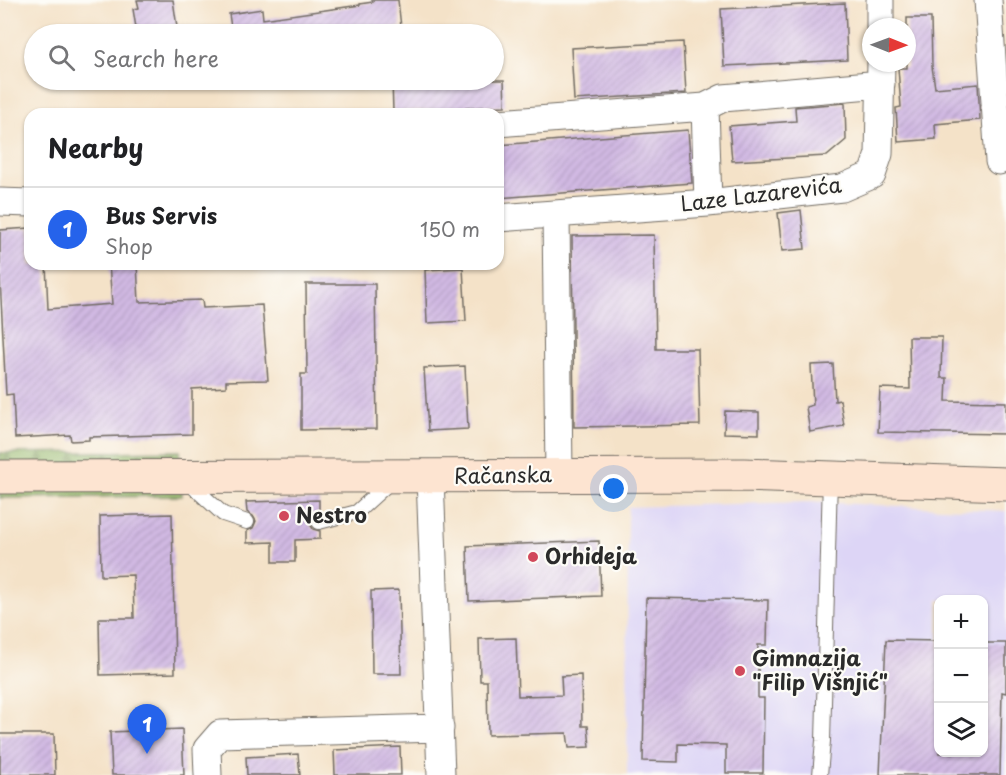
<!DOCTYPE html>
<html lang="en">
<head>
<meta charset="utf-8">
<style>
	:root { --surface:#fff; --page:#f2f2f2; --text:#202124; --muted:#757577; --line:#e0e0e0; --accent:#2563eb }
	body { margin:0; font-family:"Playpen Sans",sans-serif; background:var(--page); color:var(--text) }
	.controls { position:absolute; right:18px; bottom:18px; display:grid; overflow:hidden; border-radius:12px; box-shadow:0 2px 4px #0004 }
	.controls button { width:54px; height:54px; display:grid; place-items:center; padding:0; border:0; border-bottom:2px solid var(--line); background:var(--surface); color:var(--text); font:30px sans-serif }
	.compass { position:absolute; left:862px; top:18px; width:54px; height:54px; border-radius:50%; background:var(--surface); box-shadow:0 2px 4px #0004; rotate:91deg }
	.you { position:absolute; left:614px; top:489px; width:21px; height:21px; margin:-15px; border:4px solid #fff; border-radius:50%; background:#1a73e8; box-shadow:0 0 0 9px #1a73e833 }
	.badge { display:grid; place-items:center; width:39px; height:39px; border-radius:50%; background:var(--accent); color:#fff; font-size:20px; font-weight:700 }
	.pin { position:absolute; translate:-50% -50px; filter:drop-shadow(0 2px 3px #0008) }
	.pin::after { content:''; position:absolute; top:32px; width:21px; height:18px; background:inherit; clip-path:polygon(0 0,100% 0,50% 100%) }
	.list { margin:0; padding:0; list-style:none }
	h2 { display:flex; justify-content:space-between; align-items:center; height:78px; margin:0; padding:0 24px; font-size:26px }
	h2 small { font-size:20px; font-weight:400; color:var(--muted) }
	.list li { display:grid; grid-template-columns:39px 1fr auto; gap:18px; align-items:center; box-sizing:border-box; height:84px; padding:0 24px; border-top:2px solid var(--line) }
	.list b { display:block; font-size:22px; white-space:nowrap }
	.list p { margin:0; font-size:20px; white-space:nowrap; color:var(--muted) }
	.list em { font-size:20px; font-style:normal; color:var(--muted) }
	.icon { flex:none; width:33px; height:33px; fill:none; stroke:currentColor; stroke-width:2; stroke-linecap:round; stroke-linejoin:round }
	.map { position:relative; flex:none; width:1006px; height:775px; overflow:hidden }
	.search { position:absolute; background:var(--surface); box-shadow:0 2px 4px #0004; left:24px; top:24px; width:480px; height:66px; display:flex; align-items:center; gap:15px; box-sizing:border-box; padding:0 21px; border-radius:33px; color:var(--muted); font-size:22px }
	.panel { position:absolute; background:var(--surface); box-shadow:0 2px 4px #0004; left:24px; top:108px; width:480px; height:162px; border-radius:18px }
	.map>svg:first-child { display:block }
	.built { fill:#ddd5f6; fill-rule:evenodd }
	.forest { fill:url(#forest-firs); stroke:#60724c; stroke-width:1.5 }
	.building { fill:url(#building-hatch) }
	.lines { fill:none; stroke-linecap:round; stroke-linejoin:round }
	.service-casing { stroke:#716b62; stroke-width:16 }
	.minor-casing { stroke:#716b62; stroke-width:29 }
	.secondary-casing { stroke:#716b62; stroke-width:35 }
	.service { stroke:#fff; stroke-width:14 }
	.minor { stroke:#fff; stroke-width:27 }
	.secondary { stroke:#fde4d1; stroke-width:33 }
	.poi-dot { fill:#d1495b; stroke:#fdfcf7; stroke-width:2 }
	.labels { text-anchor:middle; stroke-width:4.5; stroke-linejoin:round; paint-order:stroke }
	.street-label { font-size:21px; fill:#2b2b2b; stroke:#fdfcf7 }
	.poi-label { font-size:21px; font-weight:bold; fill:#2b2b2b; stroke:#fdfcf7; text-anchor:start }
</style>
</head>
<body>
<div class="map">
<svg width="1006" height="775" viewBox="0 0 1006 775">
	<defs>
		<pattern id="forest-firs" width="22" height="20" patternUnits="userSpaceOnUse" patternTransform="scale(1.5)"><rect width="22" height="20" fill="#96b86c"/><path d="M5 1l3.5 6h-7zM16 11l3.5 6h-7z" fill="#7b9659"/></pattern>
		<pattern id="building-hatch" width="6" height="6" patternUnits="userSpaceOnUse" patternTransform="scale(1.5)"><rect width="6" height="6" fill="#d1b9e3"/><path d="M-1 1l2-2M0 6l6-6M5 7l2-2" fill="none" stroke="#b49fc3"/></pattern>
	</defs>
	<rect width="100%" height="100%" fill="#fdfcf7"/>
	<filter id="ink" filterUnits="userSpaceOnUse"><feTurbulence type="fractalNoise" baseFrequency=".0167" numOctaves="2"/><feDisplacementMap in="SourceGraphic" scale="12" xChannelSelector="R" yChannelSelector="G"/><feConvolveMatrix kernelMatrix="1 2 1 2 8 2 1 2 1" color-interpolation-filters="sRGB"/></filter>
	<filter id="wash" filterUnits="userSpaceOnUse"><feTurbulence type="fractalNoise" baseFrequency=".008" numOctaves="4" result="noise"/><feDisplacementMap in="SourceGraphic" scale="24" xChannelSelector="R" yChannelSelector="G"/><feGaussianBlur stdDeviation="1.35" result="paint"/><feColorMatrix in="noise" values="0 0 0 0 0 0 0 0 0 0 0 0 0 0 0 0 0 1.4 0 .05"/><feComposite in="paint" operator="in"/></filter>
	<g filter="url(#wash)">
		<rect width="100%" height="100%" fill="#f4e2c8"/>
		<!-- built -->
		<path class="built" d="M813,502L1006,511V775H627L628,507ZM938,600H984V752H938Z"/>
		<!-- forest -->
		<path class="forest" d="M180,451L182,496L0,498V453Z"/>
		<g id="blocks">
			<!-- building -->
			<path class="building" d="M137,0H173L178,34H137L133,9L139,8Z
				M372,0H398L401,27L340,34H232L229,14L262,9L263,19L360,5V4L373,2Z
				M845,3L847,60L724,66L721,9Z
				M907,18H931L932,66L935,88L978,84L980,120L935,124L936,139L898,142L896,108L901,107L898,68H907Z
				M683,42L686,93L574,100L571,48Z
				M392,80H504L505,106L393,112Z
				M845,103L846,140L827,156L732,161L729,126L796,121L795,107Z
				M688,130L692,183L498,198V145Z
				M801,210L805,249L782,251L778,213Z
				M30,228V264H46L48,309L112,304L109,264H137L139,302L202,300L203,308L262,305L268,380L226,381V387L192,389V434L89,437V440L71,441L70,435L15,438L13,394L6,395L0,280V230Z
				M654,235L656,349H698L700,425L574,427L572,236Z
				M463,268L466,321L427,323L425,270Z
				M306,284H375L377,429L301,430V374H307Z
				M909,337H942L941,378H947L946,401L1006,402V434L878,432L880,388L910,389Z
				M833,364L835,401L840,400L844,426L810,432L806,407L813,405L811,365Z
				M465,366L468,429L428,431L424,368Z
				M725,411L759,412V434L724,433Z
				M319,500V513L312,516L310,524L313,529L320,531V539L295,540V562H273V542L247,543V531L253,528L256,521L253,516L247,512L246,502Z
				M172,514L175,673L100,675L99,618H134L133,575L101,576L100,516Z
				M599,541L601,596L469,601L467,546Z
				M399,590L401,674H372L371,591Z
				M646,598L768,600L767,645H758V698H764L763,773H726V745L678,744V762L643,761Z
				M516,638L518,696L562,695L561,676L581,675L582,726H588L590,747L569,748L567,733L488,735L487,681H480L479,639Z
				M886,640L939,641V753H984V643H1006V693L1002,692L1000,775H880Z
				M182,729L184,775H112L110,732Z
				M0,734H54L55,775H0Z
				M400,747L401,775H335L334,750Z
				M298,754L300,775H247L246,757Z"/>
		</g>
	</g>
	<g filter="url(#ink)">
		<use href="#blocks" fill-opacity="0" stroke="#716b62" stroke-width="1.5"/>
		<g class="lines">
			<!-- service casing -->
			<g class="service-casing">
				<path id="service" d="M188,482L223,514L247,522
					M319,522L357,512L391,481
					M820,775L823,741L830,478"/>
			</g>
			<!-- minor casing -->
			<g class="minor-casing">
				<path id="minor" d="M880,0V27
					M988,0L999,161
					M705,107L708,203
					M498,123L705,107L723,98L881,84
					M0,202L30,203
					M556,215L559,475
					M498,218L708,203L842,188L872,175L879,154L881,63
					M430,477L441,775
					M208,775L207,749L220,734L440,728"/>
			</g>
			<!-- secondary casing -->
			<g class="secondary-casing">
				<path id="secondary" d="M0,477L744,475L1006,484"/>
			</g>
			<!-- service -->
			<use href="#service" class="service"/>
			<!-- minor -->
			<use href="#minor" class="minor"/>
			<!-- secondary -->
			<use href="#secondary" class="secondary"/>
		</g>
	</g>
	<!-- markers -->
	<g class="poi-dot">
		<circle cx="284" cy="516" r="6"/>
		<circle cx="533" cy="557" r="6"/>
		<circle cx="740" cy="671" r="6"/>
	</g>
	<g class="labels">
		<!-- street labels -->
		<g class="street-label">
			<text transform="translate(761 195) rotate(-7)" y="7">Laze Lazarevića</text>
			<text transform="translate(503 476) rotate(-1)" y="7">Račanska</text>
		</g>
		<!-- poi labels -->
		<g class="poi-label">
			<text x="296" y="523">Nestro</text>
			<text x="545" y="564">Orhideja</text>
			<text x="752" y="666">Gimnazija<tspan x="752" dy="24">"Filip Višnjić"</tspan></text>
		</g>
	</g>
</svg>
<div class="controls">
<button>+</button>
<button>−</button>
<button><svg class="icon" aria-label="layers" viewBox="0 0 24 24"><path d="M12 4l9 5-9 5-9-5zM3 14l9 5 9-5"/></svg></button>
</div>
<svg class="compass" viewBox="-18 -18 36 36"><path d="M0-13l5 13h-10z" fill="#e53935"/><path d="M0 13l5-13h-10z" fill="#757577"/></svg>
<div class="you"></div>
<div class="pin badge" style="left:147px;top:754px">1</div>
<div class="search"><svg class="icon" aria-label="search" viewBox="0 0 24 24"><circle cx="10" cy="10" r="6"/><path d="M15 15l6 6"/></svg>Search here</div>
<section class="panel">
<h2>Nearby<small></small></h2>
<ul class="list">
<li><span class="badge">1</span><div><b>Bus Servis</b><p>Shop</p></div><em>150 m</em></li>
</ul>
</section>
</div>
</body>
</html>
